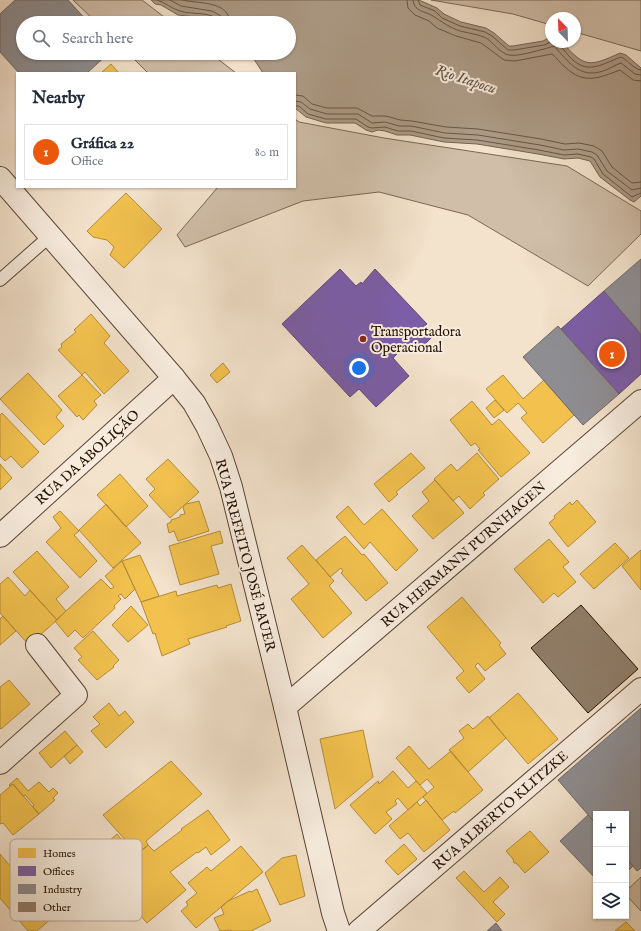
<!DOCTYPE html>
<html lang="en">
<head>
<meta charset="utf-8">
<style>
	:root { --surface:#fff; --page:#f6f6f7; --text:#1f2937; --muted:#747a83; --line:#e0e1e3; --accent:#ea580c }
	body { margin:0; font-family:"IM FELL English",serif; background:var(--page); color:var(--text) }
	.controls { position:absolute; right:12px; bottom:12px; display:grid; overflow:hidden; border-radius:0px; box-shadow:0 1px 3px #0004 }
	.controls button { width:36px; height:36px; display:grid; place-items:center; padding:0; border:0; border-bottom:1px solid var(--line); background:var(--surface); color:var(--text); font:20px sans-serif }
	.compass { position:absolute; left:545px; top:12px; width:36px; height:36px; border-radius:50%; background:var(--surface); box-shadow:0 1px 3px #0004; rotate:337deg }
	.you { position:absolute; left:359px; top:368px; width:14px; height:14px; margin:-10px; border:3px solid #fff; border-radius:50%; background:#1a73e8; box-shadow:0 0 0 6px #1a73e833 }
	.badge { display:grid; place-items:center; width:26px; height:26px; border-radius:50%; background:var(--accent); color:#fff; font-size:13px; font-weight:700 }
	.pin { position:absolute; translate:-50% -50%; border:2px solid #fff; box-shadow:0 1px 4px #0006 }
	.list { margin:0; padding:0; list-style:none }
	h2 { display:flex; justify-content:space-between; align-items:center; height:52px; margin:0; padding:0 16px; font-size:17px }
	h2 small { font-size:13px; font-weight:400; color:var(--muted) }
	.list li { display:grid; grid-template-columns:26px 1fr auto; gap:12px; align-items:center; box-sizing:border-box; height:56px; margin:0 8px 8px; padding:0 8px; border:1px solid var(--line); border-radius:0px }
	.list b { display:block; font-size:15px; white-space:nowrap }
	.list p { margin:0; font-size:13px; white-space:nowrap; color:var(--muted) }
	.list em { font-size:13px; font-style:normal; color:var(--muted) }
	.icon { flex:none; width:22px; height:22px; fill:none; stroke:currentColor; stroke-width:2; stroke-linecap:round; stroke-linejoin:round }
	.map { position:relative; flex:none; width:641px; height:931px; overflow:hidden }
	.search { position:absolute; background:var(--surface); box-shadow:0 1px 3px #0004; left:16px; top:16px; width:280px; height:44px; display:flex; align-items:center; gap:10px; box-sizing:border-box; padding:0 14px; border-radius:22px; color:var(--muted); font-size:15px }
	.panel { position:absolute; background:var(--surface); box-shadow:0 1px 3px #0004; left:16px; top:72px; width:280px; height:116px; border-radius:0px }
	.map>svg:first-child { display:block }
	.green { fill:#d0bea9; stroke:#7a6855 }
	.water { fill:#ad9b87; stroke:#766451 }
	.homes { fill:#f2c14e; stroke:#b48c37 }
	.offices { fill:#7b5ea7; stroke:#614775 }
	.industry { fill:#8d8d92; stroke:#6e6866 }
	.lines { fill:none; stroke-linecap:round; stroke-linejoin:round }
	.shore { stroke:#685644; stroke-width:1 }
	.building { fill:#907e6b; stroke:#241101 }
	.service-casing { stroke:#584534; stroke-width:14 }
	.minor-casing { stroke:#584534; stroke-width:24 }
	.tertiary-casing { stroke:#584534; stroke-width:24 }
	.service { stroke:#f7ecde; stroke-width:12 }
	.minor { stroke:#f7ecde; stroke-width:22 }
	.tertiary { stroke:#f7ecde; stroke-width:22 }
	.poi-dot { fill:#8f2418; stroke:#f7ecde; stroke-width:1.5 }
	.labels { text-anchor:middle; stroke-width:4; stroke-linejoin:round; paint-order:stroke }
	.poi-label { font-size:14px; fill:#241101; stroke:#f7ecde; text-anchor:start }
	.street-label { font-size:14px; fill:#241101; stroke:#f7ecde }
	.water-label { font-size:15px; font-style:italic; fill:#624f3d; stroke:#f7ecde }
	.key { fill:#f7ecde; stroke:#b8aa9c; stroke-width:1 }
	.key-label { font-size:11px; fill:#241101 }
</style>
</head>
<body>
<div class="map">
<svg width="641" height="931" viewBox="0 0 641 931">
	<rect width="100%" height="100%" fill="#f3e2cc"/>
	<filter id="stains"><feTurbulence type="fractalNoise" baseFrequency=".005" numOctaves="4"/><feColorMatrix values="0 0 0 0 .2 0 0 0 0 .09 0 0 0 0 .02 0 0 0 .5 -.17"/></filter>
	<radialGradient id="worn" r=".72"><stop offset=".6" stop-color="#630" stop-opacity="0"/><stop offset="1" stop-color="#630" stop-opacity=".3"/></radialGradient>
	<!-- green -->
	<path class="green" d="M73,0H142L172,23H97Z
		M431,0H641V51L575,32V18H551V25L513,14Z
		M128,53H210L236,73H148Z
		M295,119L299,122L384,138L567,166L641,211V234L588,286L468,215L379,192L303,201L185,247L177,235L218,187H295Z
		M641,877V911L626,895V891Z"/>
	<!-- water -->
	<path class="water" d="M151,0H419L437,8L444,14L461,22L486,28L494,33L509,46H513L543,41L551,37V42H562C585,68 589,67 620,53L626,55L641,68V196L634,202L630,200L600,177L590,161L578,158L564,159L538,154L477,144L444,142L410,135H397L385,131L378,130L372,132L366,130L355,123H326L306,117L295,108V73H263L250,53H289V23H218L204,18L178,15L161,5L155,4Z"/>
	<!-- homes -->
	<path class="homes" d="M111,64L119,73H101Z
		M126,193L162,229L124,268L110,255L114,247L107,240L93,237L87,231Z
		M91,314L110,336L104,343L129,371L104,394L85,372L82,375L58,350L62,347L61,344L76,332L74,330Z
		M223,363L230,372L217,383L210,375Z
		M28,373L62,410L56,417L64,426L44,445L0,399Z
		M82,375L101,395L94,401L97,405L83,420L79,415L77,417L58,396Z
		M503,375L523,399L544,380L574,415L543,443L521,418L527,413L518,403L507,413L486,389Z
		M495,400L504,410L494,418L486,408Z
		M472,401L492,425L499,419L530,453L501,477L478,450L480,449L475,443L471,446L450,420Z
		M2,413L39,452L22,468L11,456L5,461L0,456V415Z
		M411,453L425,468L396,492L398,494L389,502L374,484Z
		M477,453L499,479L483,493L485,495L470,509L459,496L453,501L434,479L451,464L457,471Z
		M168,459L199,492L170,518L149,495L155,489L146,479Z
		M0,464L12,478L0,490Z
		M120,474L148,506L126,527L97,495Z
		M435,480L464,513L433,539L412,516L429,501L422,492Z
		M577,500L596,522L568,547L549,523L555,518L554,516L570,502L572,505Z
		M199,501L209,531L178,541L174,531L169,533L167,524L171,522V520L180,517V515L185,514L183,507L186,504Z
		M106,504L141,543L113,568L79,530Z
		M348,506L364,525L382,509L418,550L396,571L370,542L364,549L336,517Z
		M60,511L79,531L74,535L97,561L80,578L46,542L61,528L53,517Z
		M220,531L223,543L211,546L219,574L180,585L169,546Z
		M345,536L362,555L364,554L388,583L366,601L341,573L343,571L341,568L330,577L316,560Z
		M549,539L569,562L563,567L576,582L558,597L554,593L543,603L514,569Z
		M615,543L629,558L594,589L580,574Z
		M302,545L334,581L329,586L352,613L323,638L291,599L309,584L287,558Z
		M641,550V590L622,566Z
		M37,551L69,587L56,599L66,611L57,620L13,572Z
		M140,555L159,596L141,602L122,561Z
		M122,561L135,589L125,599L121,594L118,596L121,599L114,606L115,608L83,638L75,630L68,637L55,621L101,579L111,589L114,587L105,576Z
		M8,577L25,596L30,590L57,620L29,645L0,613V584Z
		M231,584L241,621L226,626L227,627L188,639L190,644L162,656L155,633L153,634L141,602L176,591L177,596L217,585L218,588Z
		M462,597L501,643L499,645L506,654L485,671L478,663L475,666L485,679L469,693L456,678L464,671L427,627Z
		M131,606L148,625L128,642L112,625Z
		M3,616L16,631L0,645V619Z
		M93,631L119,660L113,666L114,667L97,680L78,660L82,657L74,648Z
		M9,680L30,704L1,729L0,728V687Z
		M518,693L558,739L528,764L489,718Z
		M109,703L119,716L125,711L134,722L106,748L91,731L100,724L93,717Z
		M488,716L506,738L468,772L449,750L464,738L459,731L468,724L473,729Z
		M363,730L373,777L335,809L320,739Z
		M65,731L77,745L51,768L39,753Z
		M77,745L83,752L70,764L64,756Z
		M409,746L429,769L451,751L483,790L455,813L454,811L442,820L423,797L434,787L427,779L420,785L396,758Z
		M171,761L202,794L146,841L148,845L90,895L75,876L100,855L97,851L117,834L126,845L128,843L103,815Z
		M393,771L408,788L416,781L427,793L408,810L398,798L395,801L397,804L386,812L392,819L375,834L350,805L378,781L379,784Z
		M17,778L28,791L39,782L49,792L53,788L58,793L53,798L55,800L39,814L33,807L34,805L25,795L23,796L13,784L10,786L9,785Z
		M13,784L39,814L13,835L3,823L0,824V795Z
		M426,800L450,830L424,852L408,833L400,839L389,826L417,802L420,806Z
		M208,810L230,840L211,855L206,847L198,853L197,852L170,872L186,890L147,923L122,895L142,879L137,874L125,885L120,879L115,883L111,877L119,870L122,874L131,866L128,862L148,845L154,851L182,830L181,829Z
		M530,831L549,852L525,873L516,863H514L513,859L506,851Z
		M404,844L417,859L398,875L385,861Z
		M241,846L263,872L196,928L181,911L188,905L186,902L197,893L188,883L207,867L211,871Z
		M0,854L53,917L37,931H28L0,898Z
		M296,855L305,896L280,905L265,873L282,858Z
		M464,871L484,892L500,877L509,887L493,902L505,914L497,922L456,878Z
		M257,889L271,921L251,931H231V930L220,931L214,918L224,914L221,907L228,901L250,891L251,892Z
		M626,922L635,931H615Z"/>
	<!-- offices -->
	<path class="offices" d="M340,269L356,286L361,282L362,284L375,269L427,324L425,325L434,335L415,354L407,344L393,358L409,376L376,407L359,389L350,397L282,324Z
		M604,291L641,334V374L619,394L561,329Z"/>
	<!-- industry -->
	<path class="industry" d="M15,0H68L89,23H23V53H109L87,73H19L0,52V14Z
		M641,259V334L604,291Z
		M558,326L619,394L583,425L523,357Z
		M641,708V868L637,871L626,858V814H596V824L558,780Z
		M588,815L596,824V879L560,841Z
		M626,858L633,866L626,873Z
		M496,923L502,931H487Z"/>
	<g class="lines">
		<!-- shore -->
		<path class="shore" d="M157,0C165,2 172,9 180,11C192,15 206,11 218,19L219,23
			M170,0L181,6L212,11L221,16L224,23
			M182,0C198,4 229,0 230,23
			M407,0L408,8L415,15L429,21L437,28L456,36L481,43L504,60L515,61L552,54C557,58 560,63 565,67C584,85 599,78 620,70L633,80L641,81
			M413,0C414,12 425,11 433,16C442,22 449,27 460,31C468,33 476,34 484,37C493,41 499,53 509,55C518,57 544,49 554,46C568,61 579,79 603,71C609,69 615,65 621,63L635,74L641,75
			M418,0L420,5L435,11L442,18L460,26L485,32L492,36L508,50H514L544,45L551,42
			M559,42C560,47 565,51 568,55C586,76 600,65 621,57C628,60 633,69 641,70
			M295,95L303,96L312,104L327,108H357L372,116H386L400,120L412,121L446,127L478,129L541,139L565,144L579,143L594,146L602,151L612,167L632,183L641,182
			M295,101L301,102L310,109L327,114H358L372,123L385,122L399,126H411L445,133L478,135L540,145L564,150L578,149L592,152L597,155L607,171L632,190L641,188
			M295,106H299L308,114L326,119H356L368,127L372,128L385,127L398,131H411L444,138L477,140L539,150L564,155L578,154L591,157L594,159L603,174L632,197L641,193
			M49,884L62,897L61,901H58L47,888L46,885Z"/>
	</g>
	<!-- building -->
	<path class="building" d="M581,605L638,669L588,713L531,648Z"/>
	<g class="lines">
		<!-- service casing -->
		<g class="service-casing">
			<path id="service" d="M0,280L50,236"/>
		</g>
		<!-- minor casing -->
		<g class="minor-casing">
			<path id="minor" d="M0,536L174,378
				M285,707L641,401
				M0,763L76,695L37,645
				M359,931L641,689"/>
		</g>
		<!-- tertiary casing -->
		<g class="tertiary-casing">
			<path id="tertiary" d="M0,178L174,378L194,403L207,426L221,456L231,487L285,707L333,913L339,931"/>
		</g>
		<!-- service -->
		<use href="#service" class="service"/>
		<!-- minor -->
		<use href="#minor" class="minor"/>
		<!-- tertiary -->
		<use href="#tertiary" class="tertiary"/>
	</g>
	<!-- markers -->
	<circle class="poi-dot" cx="363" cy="339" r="4"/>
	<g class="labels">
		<!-- poi labels -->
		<g class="poi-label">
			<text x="371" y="336">Transportadora<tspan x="371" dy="16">Operacional</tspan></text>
		</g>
		<!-- street labels -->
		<g class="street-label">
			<text transform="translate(87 457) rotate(-42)" y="5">RUA DA ABOLIÇÃO</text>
			<text transform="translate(463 554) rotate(-41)" y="5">RUA HERMANN PURNHAGEN</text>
			<text transform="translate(246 555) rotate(75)" y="5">RUA PREFEITO JOSÉ BAUER</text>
			<text transform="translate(500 810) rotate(-41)" y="5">RUA ALBERTO KLITZKE</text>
		</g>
		<!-- water labels -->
		<g class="water-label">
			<text transform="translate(466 79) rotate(18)" y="5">Rio Itapocu</text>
		</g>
	</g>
	<!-- legend -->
	<rect x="10" y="839" width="132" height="82" rx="6" class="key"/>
	<rect x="18" y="848" width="18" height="10" fill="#f2c14e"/>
	<rect x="18" y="866" width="18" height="10" fill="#7b5ea7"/>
	<rect x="18" y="884" width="18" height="10" fill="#8d8d92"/>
	<rect x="18" y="902" width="18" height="10" fill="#907e6b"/>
	<g class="key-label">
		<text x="43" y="857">Homes</text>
		<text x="43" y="875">Offices</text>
		<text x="43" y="893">Industry</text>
		<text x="43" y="911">Other</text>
	</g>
	<rect width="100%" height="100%" filter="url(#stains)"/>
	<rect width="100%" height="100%" fill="url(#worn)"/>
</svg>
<div class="controls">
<button>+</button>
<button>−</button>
<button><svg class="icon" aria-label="layers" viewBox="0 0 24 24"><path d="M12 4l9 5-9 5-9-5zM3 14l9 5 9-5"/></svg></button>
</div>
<svg class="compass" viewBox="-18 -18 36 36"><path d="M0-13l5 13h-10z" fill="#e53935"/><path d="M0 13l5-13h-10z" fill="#747a83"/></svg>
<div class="you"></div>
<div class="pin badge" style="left:612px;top:354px">1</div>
<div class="search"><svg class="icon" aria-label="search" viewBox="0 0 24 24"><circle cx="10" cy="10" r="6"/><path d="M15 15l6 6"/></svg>Search here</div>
<section class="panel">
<h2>Nearby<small></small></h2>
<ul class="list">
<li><span class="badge">1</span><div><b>Gráfica 22</b><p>Office</p></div><em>80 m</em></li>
</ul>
</section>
</div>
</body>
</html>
